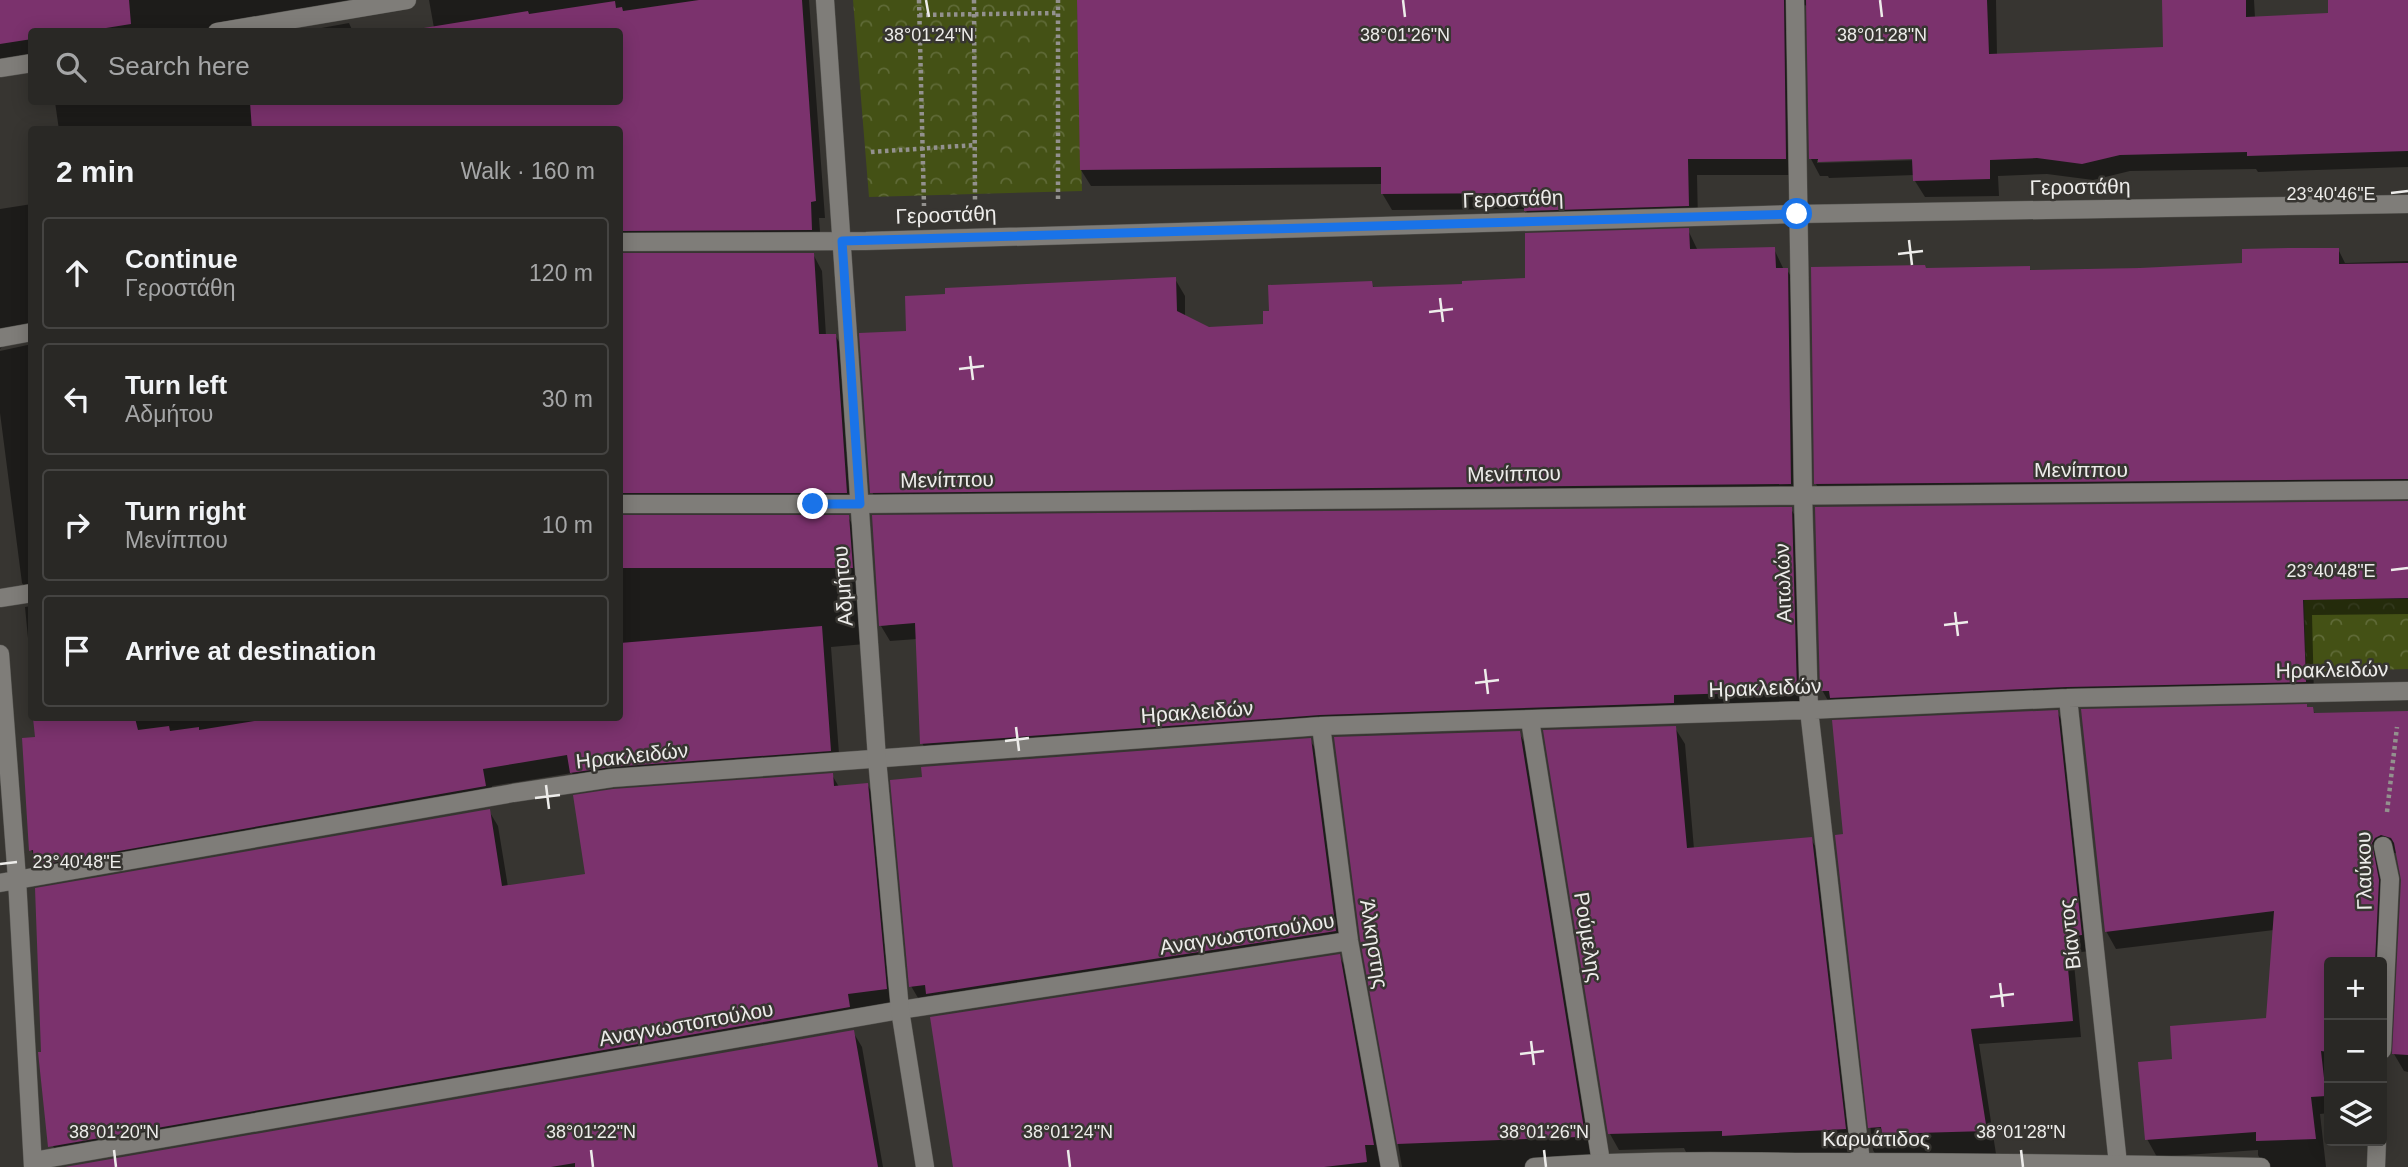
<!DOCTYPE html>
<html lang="en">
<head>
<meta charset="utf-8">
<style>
	:root { --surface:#292825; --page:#353432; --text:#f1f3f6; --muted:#a5a6a7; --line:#454442 }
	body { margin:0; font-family:Arial,sans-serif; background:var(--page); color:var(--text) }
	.controls { position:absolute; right:21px; bottom:21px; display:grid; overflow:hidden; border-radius:7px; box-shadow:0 4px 18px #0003 }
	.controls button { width:63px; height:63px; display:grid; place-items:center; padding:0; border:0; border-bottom:2px solid var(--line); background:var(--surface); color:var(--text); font:35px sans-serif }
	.stop { position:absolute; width:21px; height:21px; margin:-16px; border:5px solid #1a73e8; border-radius:50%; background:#fff }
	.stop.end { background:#1a73e8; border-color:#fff; box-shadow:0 2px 7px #0008 }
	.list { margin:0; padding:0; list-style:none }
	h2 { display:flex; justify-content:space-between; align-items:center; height:91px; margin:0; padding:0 28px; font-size:30px }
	h2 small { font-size:23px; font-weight:400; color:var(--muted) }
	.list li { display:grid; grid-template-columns:46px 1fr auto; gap:21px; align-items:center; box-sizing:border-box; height:112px; margin:0 14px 14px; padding:0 14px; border:2px solid var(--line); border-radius:7px }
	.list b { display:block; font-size:26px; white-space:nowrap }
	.list p { margin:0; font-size:23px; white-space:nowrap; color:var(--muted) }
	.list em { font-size:23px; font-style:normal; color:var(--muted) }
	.icon { flex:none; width:38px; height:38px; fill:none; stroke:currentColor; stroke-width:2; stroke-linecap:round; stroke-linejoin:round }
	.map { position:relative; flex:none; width:2408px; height:1167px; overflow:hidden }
	.search { position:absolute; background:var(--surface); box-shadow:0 4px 18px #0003; left:28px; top:28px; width:595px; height:77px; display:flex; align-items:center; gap:18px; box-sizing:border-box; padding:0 24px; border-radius:7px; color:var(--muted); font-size:26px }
	.panel { position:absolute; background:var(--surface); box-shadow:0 4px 18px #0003; left:28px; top:126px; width:595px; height:595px; border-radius:7px }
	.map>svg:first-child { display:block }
	.forest { fill:url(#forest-crowns) }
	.shadow { fill:#0007; fill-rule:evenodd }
	.building { fill:#7b326d }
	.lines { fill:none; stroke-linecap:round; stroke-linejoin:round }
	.street-casing { stroke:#54534f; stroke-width:19 }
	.secondary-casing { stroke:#54534f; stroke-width:19 }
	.path { stroke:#93918e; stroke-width:4.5; stroke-dasharray:3.5 3.5; stroke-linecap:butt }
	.street { stroke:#7f7d79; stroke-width:18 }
	.secondary { stroke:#7f7d79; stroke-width:18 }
	.route { stroke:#1a73e8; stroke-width:9 }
	.ticks { fill:none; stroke:#edecea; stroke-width:2.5 }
	.labels { text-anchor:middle; stroke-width:5; stroke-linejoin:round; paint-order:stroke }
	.street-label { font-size:21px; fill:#edecea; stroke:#373531 }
	.ticks-label { font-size:18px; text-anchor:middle; fill:#edecea; stroke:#373531; stroke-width:5; stroke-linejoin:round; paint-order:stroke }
</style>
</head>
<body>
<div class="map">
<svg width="2408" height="1167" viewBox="0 0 2408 1167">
	<defs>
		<pattern id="forest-crowns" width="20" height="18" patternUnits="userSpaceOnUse" patternTransform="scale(1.75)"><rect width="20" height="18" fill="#445115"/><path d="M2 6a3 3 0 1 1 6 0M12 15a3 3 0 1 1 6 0" fill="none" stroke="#5f6a37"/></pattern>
	</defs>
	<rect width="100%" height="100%" fill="#373531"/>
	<!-- forest -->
	<path class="forest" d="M853,0H1077L1082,191L869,197Z
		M2304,599H2408V669L2306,672Z"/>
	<!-- shadow -->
	<path class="shadow" d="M0,0H352L354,15L259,32H32V61L0,66Z
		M429,0H809L825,218H819L821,246L630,247L620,253V130H59L55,102H620V32L434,28Z
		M1079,0H1996L1997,55L2165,49L2163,0H2254L2255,18L2330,15V0H2408V167L2258,172L2256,169L2130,171L2093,180L2047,174L1998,176L1999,196L1925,197L1915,181V175L1829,178L1828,176H1820L1811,159L1808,6L1804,5L1794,11L1795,175H1697L1698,222L1536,227L1525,209L1392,210L1382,193V184L1091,186L1081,170ZM1921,157V160L1817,163V160Z
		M349,23L353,32H299Z
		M32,204V339L3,346L0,349V209Z
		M1688,230L1698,251L1774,249L1784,270H1787L1797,286L1800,500L882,509L872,492L908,332L1175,279L1185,296V317L1209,329L1265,326L1371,283L1375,289L1464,285L1527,279Z
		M2338,249L2345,263L2408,261V494L1825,500L1816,484L1927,270L2029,268L2032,272L2244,265Z
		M813,254L822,271L826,336L835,335L845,352L856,509H630L620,515V255Z
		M32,344V598L22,583L0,413V351Z
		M2408,503V614L2312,615L2314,697L1831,706L1822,690Z
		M1791,509L1800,525L1805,707L1330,730L931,759L922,743L917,639L890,641L881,626Z
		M620,517H848L858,534L865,644L831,647L840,767L581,789L572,773L492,786L495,803L45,882L35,865V857L31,850L37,738L35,718H620Z
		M32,606V680L25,607Z
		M2307,709H2312L2316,715L2408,713V1072L2404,1071L2394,1054L2403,879L2398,854L2392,852L2382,962H2329V1113L2320,1114L2326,1167H2265L2258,1155V1150L2157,1157L2147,1139L2174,1060L2267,1020L2274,930L2116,949L2106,931Z
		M2057,712L2066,728L2090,951L2073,953L2081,1037L1979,1044L1998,1167L1882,1166L1873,1150L1837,837L1845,836Z
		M1675,728L1685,744L1694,849L1811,839L1820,855L1856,1166H1693L1684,1148L1619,1150L1610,1134Z
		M1519,733L1529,750L1596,1167H1402L1362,939Z
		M1310,740L1320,757L1345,949L921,1003L911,986Z
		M832,775L839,787L867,784L876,800L895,1005L62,1161L53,1146L489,811L498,826L508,887L587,875Z
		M1339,956L1349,973L1384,1167H955Z
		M853,1032L862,1047L883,1167H75Z"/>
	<!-- building -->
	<path class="building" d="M0,0H129L131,24L81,32H32V39L0,44Z
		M699,0H802L816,201L811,202L812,230L620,231V130H252L250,102H620V32H399L528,11L529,14L615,1L616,8L622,7L623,11Z
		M1077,0H1784L1786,159H1688L1689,206L1524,211V193L1381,194V167L1080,170Z
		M1806,0H1987L1989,54L2163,47L2162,0H2246V17L2328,13V0H2408V151L2247,156V152L2120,155L2082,164L2037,158L1990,160V179L1913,181L1912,159L1818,162V159H1809Z
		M1689,228L1690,249L1775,247L1776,268H1788L1791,484L870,493L859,333L906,331L905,296L945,294V288L1176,277L1177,311L1209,327L1263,324V311H1269L1268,285L1372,281L1373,287L1462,284V281L1525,278V233Z
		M2292,248H2339V264L2408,263V479L1814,484L1811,267L1925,265L1926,268L2030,266V270L2140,268L2242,263V249Z
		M620,253H814L819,334H836L847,493H620Z
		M2408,501V598L2303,600L2306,682L2067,687L1830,698L1829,691H1820L1815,507Z
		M1792,507L1797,691L1674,695V703L1320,715L920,744L915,623L879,626L872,515Z
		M620,515H849L853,568H620Z
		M822,626L831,751L611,767L570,773L567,755L483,769L486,786L34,866L33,850L29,851L22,738L35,737L33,718H135L138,730L169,726L170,731L199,727V730L273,718H620V643Z
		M2307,704V707H2313L2314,713L2408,711V1055L2392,1054L2401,880L2394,843L2391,838L2381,835L2375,838L2372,843L2379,880L2375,962H2329V1052L2321,1051L2326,1096L2311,1097L2316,1139L2256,1141V1132L2145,1140L2138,1062L2172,1059L2170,1026L2266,1018L2274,911L2105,932L2081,709Z
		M2058,710L2082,935L2065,937L2073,1021L1971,1029L1987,1131L1882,1134L1881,1127L1868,1128L1835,835L1843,834L1832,720Z
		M1676,726L1687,848L1812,837L1846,1129L1722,1136V1131L1608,1134L1543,730Z
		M1520,731L1585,1135H1578V1137L1397,1144L1360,939L1334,737Z
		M1311,738L1336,931L926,994L925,985L909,987L890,780L922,777L921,767Z
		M833,773L834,786L868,783L887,989L848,994L850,1007L48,1147L38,1052H41L35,888L490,809L502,886L585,874L573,795L613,789Z
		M1340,954L1374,1145H1365L1367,1162L1324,1167H953L930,1017Z
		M854,1030L878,1167H575V1163L551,1167H65Z"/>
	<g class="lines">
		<!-- street casing -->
		<g class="street-casing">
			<path id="street" d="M1795,0L1803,494L1809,710L1861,1162
				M217,32L407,0
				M0,68L32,63
				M620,242L866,241L1797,214L2408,204
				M0,338L32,332
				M620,504H860L2408,490
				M0,598L32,593
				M0,654L17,879L33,1167
				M2068,698L2118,1164
				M1530,720L1601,1162
				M1321,726L1349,941L1390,1167
				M0,883L513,793L612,778L1321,726L1809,710L2068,698L2408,691
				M2382,1050L2390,879L2383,846
				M33,1161L900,1010L1349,941
				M2376,1167L2377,1141"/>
		</g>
		<!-- secondary casing -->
		<g class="secondary-casing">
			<path id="secondary" d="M825,0L877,759L900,1010L925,1167
				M1534,1167C1627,1160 1721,1161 1815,1162C1964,1162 2112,1164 2261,1167"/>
		</g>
		<!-- path -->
		<path class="path" d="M919,0L924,206
			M974,0L975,202
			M919,15L1058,13
			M871,152L975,145
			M1058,199V0
			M2387,812L2397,727"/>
		<!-- street -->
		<use href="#street" class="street"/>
		<!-- secondary -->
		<use href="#secondary" class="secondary"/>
	</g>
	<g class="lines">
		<!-- route -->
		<path class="route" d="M813,504H860L842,241L1797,214"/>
	</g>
	<!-- ticks -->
	<path class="ticks" d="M926,0L929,17M1403,0L1405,17M1880,0L1882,17M2391,193L2408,191M1909,240L1912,265M1898,254L1923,251M1440,298L1443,322M1429,312L1453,309M970,356L973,380M959,369L984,366M2391,570L2408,568M1955,612L1958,636M1944,625L1968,622M1485,669L1488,694M1475,683L1499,680M1016,727L1019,751M1005,741L1029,738M546,785L549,809M535,798L560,795M0,864L17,862M2000,983L2003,1007M1990,997L2014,994M1531,1041L1534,1065M1520,1054L1544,1051M114,1150L116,1167M591,1150L593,1167M1068,1150L1070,1167M1544,1150L1546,1167M2021,1150L2023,1167"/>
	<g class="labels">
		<!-- street labels -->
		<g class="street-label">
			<text transform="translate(2080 187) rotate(-1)" y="7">Γεροστάθη</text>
			<text transform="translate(1513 199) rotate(-2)" y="7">Γεροστάθη</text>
			<text transform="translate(946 215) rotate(-2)" y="7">Γεροστάθη</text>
			<text x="2081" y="477">Μενίππου</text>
			<text transform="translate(1514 474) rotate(-1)" y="7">Μενίππου</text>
			<text transform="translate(947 480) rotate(-1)" y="7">Μενίππου</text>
			<text transform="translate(1783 583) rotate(-92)" y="7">Αιτωλών</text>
			<text transform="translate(843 586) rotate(-94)" y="7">Αδμήτου</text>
			<text transform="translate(2332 670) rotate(-1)" y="7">Ηρακλειδών</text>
			<text transform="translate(1765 688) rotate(-2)" y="7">Ηρακλειδών</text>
			<text transform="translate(1197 712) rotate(-4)" y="7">Ηρακλειδών</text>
			<text transform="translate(632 756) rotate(-6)" y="7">Ηρακλειδών</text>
			<text transform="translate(2364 871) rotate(-91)" y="7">Γλαύκου</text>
			<text transform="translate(1247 934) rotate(-9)" y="7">Αναγνωστοπούλου</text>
			<text transform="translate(2070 934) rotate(-96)" y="7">Βίαντος</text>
			<text transform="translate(1588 937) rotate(81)" y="7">Ρούμελης</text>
			<text transform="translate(1374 944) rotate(81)" y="7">Άλκηστης</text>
			<text transform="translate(686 1024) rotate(-10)" y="7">Αναγνωστοπούλου</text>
			<text x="1876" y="1146">Καρυάτιδος</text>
		</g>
	</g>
	<g class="ticks-label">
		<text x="929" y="41">38°01'24"N</text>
		<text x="1405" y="41">38°01'26"N</text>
		<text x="1882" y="41">38°01'28"N</text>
		<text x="2331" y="200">23°40'46"E</text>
		<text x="2331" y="577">23°40'48"E</text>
		<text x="77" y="868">23°40'48"E</text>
		<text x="114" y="1138">38°01'20"N</text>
		<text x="591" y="1138">38°01'22"N</text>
		<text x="1068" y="1138">38°01'24"N</text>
		<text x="1544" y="1138">38°01'26"N</text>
		<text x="2021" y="1138">38°01'28"N</text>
	</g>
</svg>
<div class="controls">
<button>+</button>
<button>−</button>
<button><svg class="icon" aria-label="layers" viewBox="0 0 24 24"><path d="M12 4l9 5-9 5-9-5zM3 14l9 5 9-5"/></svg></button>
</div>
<div class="stop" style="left:1797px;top:214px"></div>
<div class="stop end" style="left:813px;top:504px"></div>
<div class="search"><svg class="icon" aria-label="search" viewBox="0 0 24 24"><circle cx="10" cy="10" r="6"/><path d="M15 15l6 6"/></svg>Search here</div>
<section class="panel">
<h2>2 min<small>Walk · 160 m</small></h2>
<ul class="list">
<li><svg class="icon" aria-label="ahead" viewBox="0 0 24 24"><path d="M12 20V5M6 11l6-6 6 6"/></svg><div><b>Continue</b><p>Γεροστάθη</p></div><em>120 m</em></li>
<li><svg class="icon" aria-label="left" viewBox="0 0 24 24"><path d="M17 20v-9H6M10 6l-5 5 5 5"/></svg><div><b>Turn left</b><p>Αδμήτου</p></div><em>30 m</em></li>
<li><svg class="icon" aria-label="right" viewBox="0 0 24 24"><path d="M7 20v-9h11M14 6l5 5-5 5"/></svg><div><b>Turn right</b><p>Μενίππου</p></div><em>10 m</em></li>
<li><svg class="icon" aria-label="arrive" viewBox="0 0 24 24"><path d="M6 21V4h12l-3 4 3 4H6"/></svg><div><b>Arrive at destination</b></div></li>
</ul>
</section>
</div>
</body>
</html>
